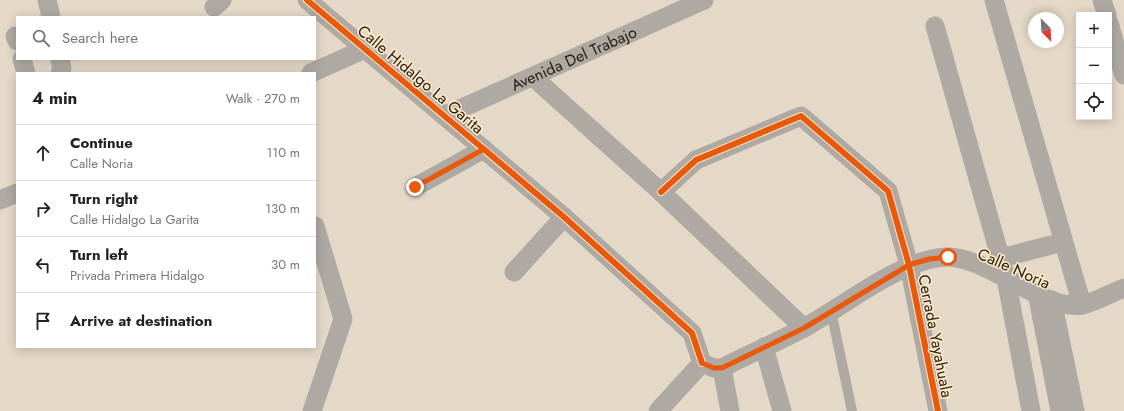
<!DOCTYPE html>
<html lang="en">
<head>
<meta charset="utf-8">
<style>
	:root { --surface:#fff; --page:#f6f6f6; --text:#222; --muted:#767676; --line:#e0e0e0 }
	body { margin:0; font-family:Jost,sans-serif; background:var(--page); color:var(--text) }
	.controls { position:absolute; right:12px; top:12px; display:grid; overflow:hidden; border-radius:0px; box-shadow:0 2px 10px #0003 }
	.controls button { width:36px; height:36px; display:grid; place-items:center; padding:0; border:0; border-bottom:1px solid var(--line); background:var(--surface); color:var(--text); font:20px sans-serif }
	.compass { position:absolute; left:1028px; top:12px; width:36px; height:36px; border-radius:50%; background:var(--surface); box-shadow:0 2px 10px #0003; rotate:156deg }
	.stop { position:absolute; width:12px; height:12px; margin:-9px; border:3px solid #ea580c; border-radius:50%; background:#fff }
	.stop.end { background:#ea580c; border-color:#fff; box-shadow:0 1px 4px #0008 }
	.list { margin:0; padding:0; list-style:none }
	h2 { display:flex; justify-content:space-between; align-items:center; height:52px; margin:0; padding:0 16px; font-size:17px }
	h2 small { font-size:13px; font-weight:400; color:var(--muted) }
	.list li { display:grid; grid-template-columns:26px 1fr auto; gap:12px; align-items:center; box-sizing:border-box; height:56px; padding:0 16px; border-top:1px solid var(--line) }
	.list b { display:block; font-size:15px; white-space:nowrap }
	.list p { margin:0; font-size:13px; white-space:nowrap; color:var(--muted) }
	.list em { font-size:13px; font-style:normal; color:var(--muted) }
	.icon { flex:none; width:22px; height:22px; fill:none; stroke:currentColor; stroke-width:2; stroke-linecap:round; stroke-linejoin:round }
	.map { position:relative; flex:none; width:1124px; height:411px; overflow:hidden }
	.search { position:absolute; background:var(--surface); box-shadow:0 2px 10px #0003; left:16px; top:16px; width:300px; height:44px; display:flex; align-items:center; gap:10px; box-sizing:border-box; padding:0 14px; border-radius:0px; color:var(--muted); font-size:15px }
	.panel { position:absolute; background:var(--surface); box-shadow:0 2px 10px #0003; left:16px; top:72px; width:300px; height:276px; border-radius:0px }
	.map>svg:first-child { display:block }
	.lines { fill:none; stroke-linecap:round; stroke-linejoin:round }
	.service { stroke:#aea9a2; stroke-width:10 }
	.minor { stroke:#aea9a2; stroke-width:19 }
	.cycleway-casing { stroke:#fee8c8; stroke-width:8 }
	.cycleway { stroke:#e8590c; stroke-width:6 }
	.route { stroke:#ea580c; stroke-width:5 }
	.labels { text-anchor:middle; stroke-width:3; stroke-linejoin:round; paint-order:stroke }
	.street-label { font-size:16px; fill:#282014; stroke:#fee8c8 }
</style>
</head>
<body>
<div class="map">
<svg width="1124" height="411" viewBox="0 0 1124 411">
	<rect width="100%" height="100%" fill="#e4d8c7"/>
	<g class="lines">
		<!-- service -->
		<path class="service" d="M831,311L852,411"/>
		<!-- minor -->
		<g class="minor">
			<path d="M47,0L51,17"/>
			<path d="M307,0L564,217L692,333L702,363"/>
			<path d="M994,0L1082,305"/>
			<path d="M1102,0L1107,15"/>
			<path d="M214,7L222,0"/>
			<path d="M1109,23L1124,75"/>
			<path d="M935,26L1006,278L1031,411"/>
			<path d="M15,36L17,41"/>
			<path d="M22,59L26,73"/>
			<path d="M60,59L62,68L60,73"/>
			<path d="M311,73L365,49"/>
			<path d="M533,77L661,192L804,328"/>
			<path id="s1" d="M444,116L704,0"/>
			<path d="M415,187L484,149"/>
			<path d="M661,192L696,160L801,116L888,191L909,265L938,411"/>
			<path d="M0,200L17,193"/>
			<path d="M1001,258L1063,242"/>
			<path d="M514,272L564,217"/>
			<path d="M1037,293L1060,411"/>
			<path d="M1052,300L1075,411"/>
			<path d="M764,347L782,411"/>
			<path d="M702,363L714,368H722C749,354 777,342 804,328C844,306 901,259 946,257C988,256 1042,311 1082,305C1096,302 1111,293 1124,288"/>
			<path d="M722,368L730,411"/>
			<path d="M312,411L343,319L315,226"/>
			<path d="M658,411L702,363"/>
		</g>
		<!-- cycleway casing -->
		<g class="cycleway-casing">
			<path id="cycleway" d="M307,0L564,217L692,333L702,363
				M661,192L696,160L801,116L888,191L909,265L938,411"/>
		</g>
		<!-- cycleway -->
		<use href="#cycleway" class="cycleway"/>
	</g>
	<g class="lines">
		<!-- route -->
		<path class="route" d="M415,187L484,149L564,217L692,333L702,363L714,368H722L804,328L909,265L929,259L948,257"/>
	</g>
	<g class="labels">
		<!-- street labels -->
		<g class="street-label">
			<text dy="6" stroke="none"><textPath href="#s1" startOffset="142">Avenida Del Trabajo</textPath></text>
			<text transform="translate(421 79) rotate(40)" y="6">Calle Hidalgo La Garita</text>
			<text transform="translate(1014 268) rotate(24)" y="6">Calle Noria</text>
			<text transform="translate(936 336) rotate(79)" y="6">Cerrada Yayahuala</text>
		</g>
	</g>
</svg>
<div class="controls">
<button>+</button>
<button>−</button>
<button><svg class="icon" aria-label="locate" viewBox="0 0 24 24"><circle cx="12" cy="12" r="6"/><path d="M12 2v4M12 18v4M2 12h4M18 12h4"/></svg></button>
</div>
<svg class="compass" viewBox="-18 -18 36 36"><path d="M0-13l5 13h-10z" fill="#e53935"/><path d="M0 13l5-13h-10z" fill="#767676"/></svg>
<div class="stop" style="left:948px;top:257px"></div>
<div class="stop end" style="left:415px;top:187px"></div>
<div class="search"><svg class="icon" aria-label="search" viewBox="0 0 24 24"><circle cx="10" cy="10" r="6"/><path d="M15 15l6 6"/></svg>Search here</div>
<section class="panel">
<h2>4 min<small>Walk · 270 m</small></h2>
<ul class="list">
<li><svg class="icon" aria-label="ahead" viewBox="0 0 24 24"><path d="M12 20V5M6 11l6-6 6 6"/></svg><div><b>Continue</b><p>Calle Noria</p></div><em>110 m</em></li>
<li><svg class="icon" aria-label="right" viewBox="0 0 24 24"><path d="M7 20v-9h11M14 6l5 5-5 5"/></svg><div><b>Turn right</b><p>Calle Hidalgo La Garita</p></div><em>130 m</em></li>
<li><svg class="icon" aria-label="left" viewBox="0 0 24 24"><path d="M17 20v-9H6M10 6l-5 5 5 5"/></svg><div><b>Turn left</b><p>Privada Primera Hidalgo</p></div><em>30 m</em></li>
<li><svg class="icon" aria-label="arrive" viewBox="0 0 24 24"><path d="M6 21V4h12l-3 4 3 4H6"/></svg><div><b>Arrive at destination</b></div></li>
</ul>
</section>
</div>
</body>
</html>
